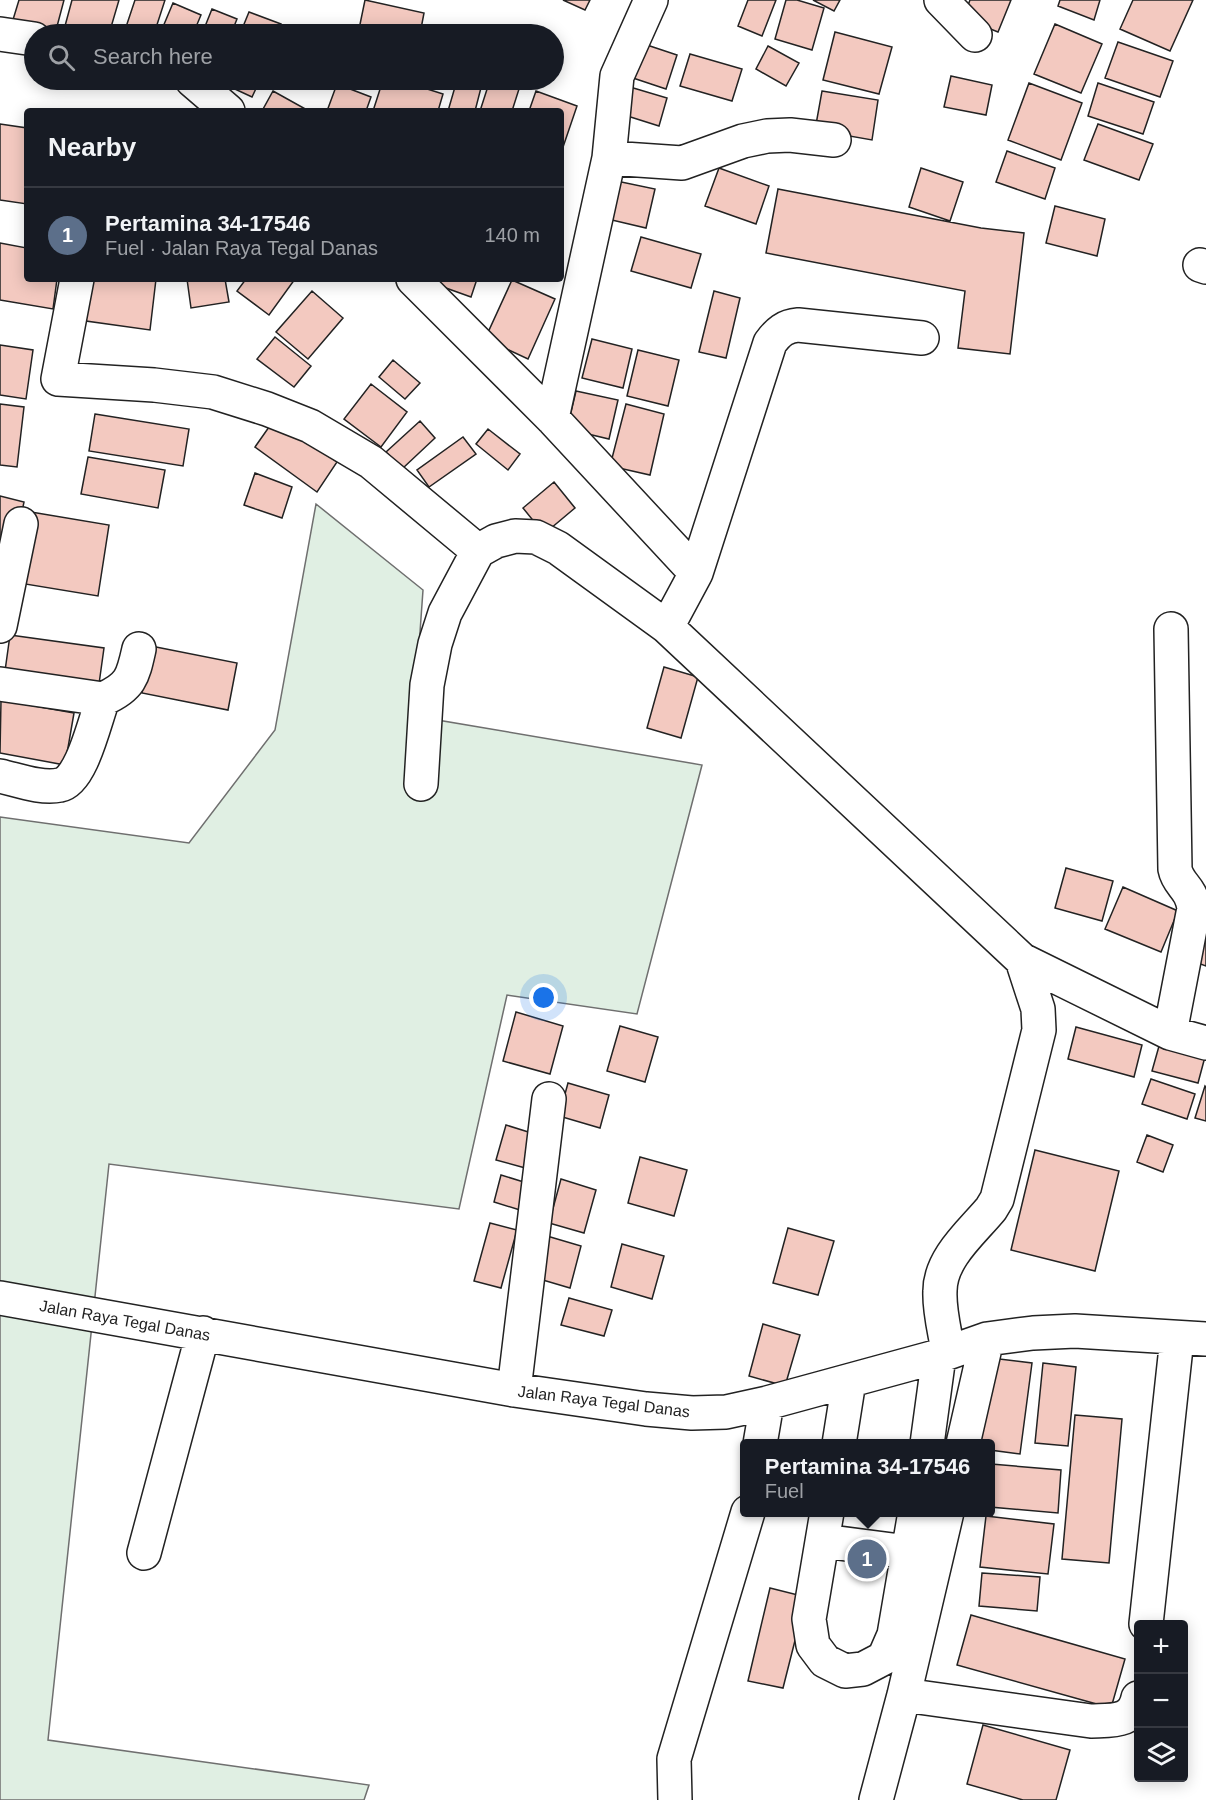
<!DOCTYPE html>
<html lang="en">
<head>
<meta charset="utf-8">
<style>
	:root { --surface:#171b24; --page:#20242c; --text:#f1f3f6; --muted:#9ea1a6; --line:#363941; --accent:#ea580c }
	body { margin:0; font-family:Arial,sans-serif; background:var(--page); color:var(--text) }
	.controls { position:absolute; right:18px; bottom:18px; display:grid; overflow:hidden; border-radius:6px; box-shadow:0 3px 15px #0003 }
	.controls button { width:54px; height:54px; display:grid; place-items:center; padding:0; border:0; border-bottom:2px solid var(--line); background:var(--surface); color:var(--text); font:30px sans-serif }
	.you { position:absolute; left:544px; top:998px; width:21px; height:21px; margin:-15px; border:4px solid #fff; border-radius:50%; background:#1a73e8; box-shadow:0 0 0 9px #1a73e833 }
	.badge { display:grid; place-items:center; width:39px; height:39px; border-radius:50%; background:var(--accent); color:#fff; font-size:20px; font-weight:700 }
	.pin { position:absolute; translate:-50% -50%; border:3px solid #fff; box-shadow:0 2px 6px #0006 }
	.popup { position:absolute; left:740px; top:1439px; width:255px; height:78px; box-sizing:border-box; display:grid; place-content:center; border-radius:6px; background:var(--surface); filter:drop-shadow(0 2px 4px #0005); font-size:20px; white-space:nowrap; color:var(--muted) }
	.popup b { font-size:22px; color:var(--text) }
	.popup::after { content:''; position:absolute; left:50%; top:100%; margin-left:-12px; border:12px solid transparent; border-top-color:var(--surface) }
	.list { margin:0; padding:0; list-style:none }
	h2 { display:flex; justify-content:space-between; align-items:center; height:78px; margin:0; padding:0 24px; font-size:26px }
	h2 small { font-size:20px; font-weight:400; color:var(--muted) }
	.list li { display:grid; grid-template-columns:39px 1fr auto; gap:18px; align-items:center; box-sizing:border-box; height:96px; padding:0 24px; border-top:2px solid var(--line) }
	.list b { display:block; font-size:22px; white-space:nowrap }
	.list p { margin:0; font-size:20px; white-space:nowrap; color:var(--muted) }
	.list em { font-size:20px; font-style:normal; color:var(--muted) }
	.icon { flex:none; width:33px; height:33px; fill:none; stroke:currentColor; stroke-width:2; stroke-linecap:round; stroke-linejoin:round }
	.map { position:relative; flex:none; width:1206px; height:1800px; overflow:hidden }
	.search { position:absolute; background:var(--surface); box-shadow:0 3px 15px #0003; left:24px; top:24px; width:540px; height:66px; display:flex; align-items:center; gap:15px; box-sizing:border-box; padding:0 21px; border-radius:33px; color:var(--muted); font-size:22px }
	.panel { position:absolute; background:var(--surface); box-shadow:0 3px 15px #0003; left:24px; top:108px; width:540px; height:174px; border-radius:6px }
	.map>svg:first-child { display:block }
	.green { fill:#e0efe3; stroke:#6f6f6f; stroke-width:1.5 }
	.building { fill:#f3c9c0; stroke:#222; stroke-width:1.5 }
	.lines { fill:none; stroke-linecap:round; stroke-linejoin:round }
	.minor-casing { stroke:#222; stroke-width:36 }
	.minor { stroke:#fff; stroke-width:33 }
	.labels { text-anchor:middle; stroke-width:4.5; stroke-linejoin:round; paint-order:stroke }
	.street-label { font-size:16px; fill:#222; stroke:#fff }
</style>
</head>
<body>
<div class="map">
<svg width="1206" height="1800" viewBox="0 0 1206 1800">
	<rect width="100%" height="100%" fill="#fff"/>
	<!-- green -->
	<path class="green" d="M316,504L423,590L414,716L702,765L637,1014L507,995L459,1209L109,1164L48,1740L369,1785L364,1800H0V817L189,843L275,730Z"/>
	<!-- building -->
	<path class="building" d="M19,0H64L55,34L12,23Z
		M72,0H119L109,34H94L65,26Z
		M135,0H165L154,34L124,33Z
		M365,0L424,13L420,34H358Z
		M563,0H590L585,10Z
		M748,0H776L762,36L738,26Z
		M786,0H797L824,8L812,50L775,39Z
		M813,0H840L834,11Z
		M970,0H1011L998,32L963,18Z
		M1060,0H1100L1094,20L1058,6Z
		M1133,0H1193L1170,51L1120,29Z
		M173,3L201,15L193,34H160Z
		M212,9L237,19L231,34H202Z
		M249,12L281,24L277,34H240Z
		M1055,24L1102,44L1081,93L1034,74Z
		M835,32L892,47L879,94L823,80Z
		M635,41L677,55L666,89L624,75Z
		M1118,42L1173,61L1160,97L1105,78Z
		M768,46L799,63L786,86L756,69Z
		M690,54L742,69L732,101L680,86Z
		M951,76L992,85L986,115L944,107Z
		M223,80H260L252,97L222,83Z
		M383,80H399L443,94L438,111H373Z
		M457,80H483L475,111H448Z
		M490,80L519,89L512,111H480Z
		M1029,83L1082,103L1061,160L1008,140Z
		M1098,83L1154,102L1143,134L1088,116Z
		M337,84L371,97L366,111H327Z
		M630,87L667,98L659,126L621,114Z
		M273,91L309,111H262Z
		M536,91L577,106L561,153V111H529Z
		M822,91L878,100L872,140L815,130Z
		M0,124L27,128V204L0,200Z
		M1098,124L1153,144L1139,180L1084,160Z
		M1007,151L1055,168L1045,199L996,182Z
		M719,168L769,186L756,224L705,206Z
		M921,168L963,182L950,221L909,207Z
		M607,179L655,189L646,228L599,217Z
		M778,189L981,228L1024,233L1010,354L958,348L965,291L766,253Z
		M1055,206L1105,219L1097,256L1046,243Z
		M641,237L701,254L691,288L631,271Z
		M0,243L27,248V279H57L53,309L0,300Z
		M84,279H156L150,330L79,320Z
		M187,279H225L229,302L191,308Z
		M246,279H295L269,315L237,291Z
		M434,279H477L471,297L432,283Z
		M512,280L555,299L528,359L485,339Z
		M312,291L343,318L308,359L276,332Z
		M714,291L740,298L726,358L699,352Z
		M275,337L311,366L294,387L257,359Z
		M592,339L632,349L623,388L582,378Z
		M0,345L33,350L26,399L0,395Z
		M638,350L679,360L668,406L627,396Z
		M393,360L420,383L405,399L379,377Z
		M371,384L407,412L381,447L344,419Z
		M576,391L618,400L609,439L567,429Z
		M0,404L24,407L17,467L0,465Z
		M626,404L664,414L650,475L610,466Z
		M95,414L189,429L183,466L89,451Z
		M276,417L337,462L317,492L255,447Z
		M420,421L435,438L402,469L386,452Z
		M488,429L520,454L508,470L476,444Z
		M463,437L476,454L429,487L417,470Z
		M88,457L165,470L158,508L81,494Z
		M255,473L292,487L282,518L244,505Z
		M554,482L575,508L544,534L523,508Z
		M0,496L24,502L15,545L0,541Z
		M31,512L109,525L98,596L19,583Z
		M10,635L104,648L99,684L5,671Z
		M151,646L237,663L228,710L142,693Z
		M664,667L698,677L681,738L647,728Z
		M1,700L74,713L65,765L0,753Z
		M1066,868L1113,881L1102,921L1055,908Z
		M1123,887L1178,911L1161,952L1105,929Z
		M1206,929V966L1187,959Z
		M516,1012L563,1026L550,1074L503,1061Z
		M620,1026L658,1037L645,1082L607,1071Z
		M1076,1027L1142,1045L1134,1077L1068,1059Z
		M1161,1039L1206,1053L1198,1083L1152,1071Z
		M1151,1079L1195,1094L1187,1119L1142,1104Z
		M568,1083L609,1095L600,1128L559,1116Z
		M1205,1086L1206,1087V1121L1195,1118Z
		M506,1125L538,1135L529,1169L496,1160Z
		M1147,1135L1173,1145L1163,1172L1137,1162Z
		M1035,1150L1119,1171L1095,1271L1011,1250Z
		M640,1157L687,1170L674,1216L628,1203Z
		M501,1175L527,1183L520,1210L494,1202Z
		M561,1179L596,1190L584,1233L549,1223Z
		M490,1223L517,1230L501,1288L474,1281Z
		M788,1228L834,1241L818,1295L773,1283Z
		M547,1236L581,1246L570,1288L536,1278Z
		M622,1244L664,1256L652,1299L611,1287Z
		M569,1298L612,1310L604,1336L561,1325Z
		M763,1324L800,1335L785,1386L749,1376Z
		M991,1358L1032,1363L1020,1454L990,1450V1444H980Z
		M1043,1363L1076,1367L1068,1446L1035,1443Z
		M1075,1415L1122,1419L1109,1563L1062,1559Z
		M991,1464L1061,1470L1058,1513L990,1507Z
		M986,1516L1054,1524L1048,1574L980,1567Z
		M982,1573L1040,1577L1037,1611L979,1606Z
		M770,1588L806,1597L783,1688L748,1681Z
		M971,1615L1125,1659L1111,1708L957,1665Z
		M983,1725L1070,1750L1056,1800H1023L967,1784Z"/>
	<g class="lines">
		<!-- minor casing -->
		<g class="minor-casing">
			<path id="minor" d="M941,0L975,35
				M0,34L34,39
				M192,80L228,111
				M609,158L682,163L743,141L767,136L790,135L834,140
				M1200,265L1206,267
				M77,279L58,379L154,385L213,392L267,409L310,426L371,462L478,551
				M413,279L552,418L696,573L667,627L1022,960L1170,1033L1206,1043
				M552,418L609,158L617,76L651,0
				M696,573L770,343C778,332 785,326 798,325L922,338
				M0,626L21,524
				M0,684L103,699
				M0,776C18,780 41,789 60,785C82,781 95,719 103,699C131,687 133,676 139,649
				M421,784L427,685L435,644L445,613L478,551L496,541L515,536L536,537L558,548L667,627
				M1170,1033L1194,908C1191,887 1178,885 1175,869L1171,629
				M0,1298L514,1390L646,1409L692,1413L726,1412L767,1403L939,1356L987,1339L1033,1333L1075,1331L1206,1339
				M948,1351C945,1332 939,1311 940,1291C940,1258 972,1232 991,1209L997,1199L1039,1030L1038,1009L1022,960
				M514,1390L549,1099
				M760,1444L767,1403
				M839,1444L849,1381
				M927,1444L939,1356
				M963,1444L987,1339
				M827,1512L809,1619L813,1645L825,1661L845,1671L863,1669L884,1658L894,1635L915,1512
				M823,1541L908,1552
				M144,1553L203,1333
				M1146,1624L1177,1338
				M904,1695L1091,1721C1112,1720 1133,1723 1138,1698
				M675,1800L674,1759L748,1512
				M876,1800L904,1695L947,1512"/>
		</g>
		<!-- minor -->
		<use href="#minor" class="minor"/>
	</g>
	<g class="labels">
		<!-- street labels -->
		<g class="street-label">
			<text transform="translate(125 1320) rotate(10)" y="6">Jalan Raya Tegal Danas</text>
			<text transform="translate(604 1401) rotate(7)" y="6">Jalan Raya Tegal Danas</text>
		</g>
	</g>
</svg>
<div class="controls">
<button>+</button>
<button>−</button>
<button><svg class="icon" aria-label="layers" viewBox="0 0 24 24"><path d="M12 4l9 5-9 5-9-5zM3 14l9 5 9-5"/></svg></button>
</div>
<div class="you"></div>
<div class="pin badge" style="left:867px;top:1559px;background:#5c6f8a">1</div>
<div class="popup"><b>Pertamina 34-17546</b>Fuel</div>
<div class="search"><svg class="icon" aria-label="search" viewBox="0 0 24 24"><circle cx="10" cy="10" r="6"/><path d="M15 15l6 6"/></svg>Search here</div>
<section class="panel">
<h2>Nearby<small></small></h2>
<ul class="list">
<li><span class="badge" style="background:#5c6f8a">1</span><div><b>Pertamina 34-17546</b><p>Fuel · Jalan Raya Tegal Danas</p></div><em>140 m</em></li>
</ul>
</section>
</div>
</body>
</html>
